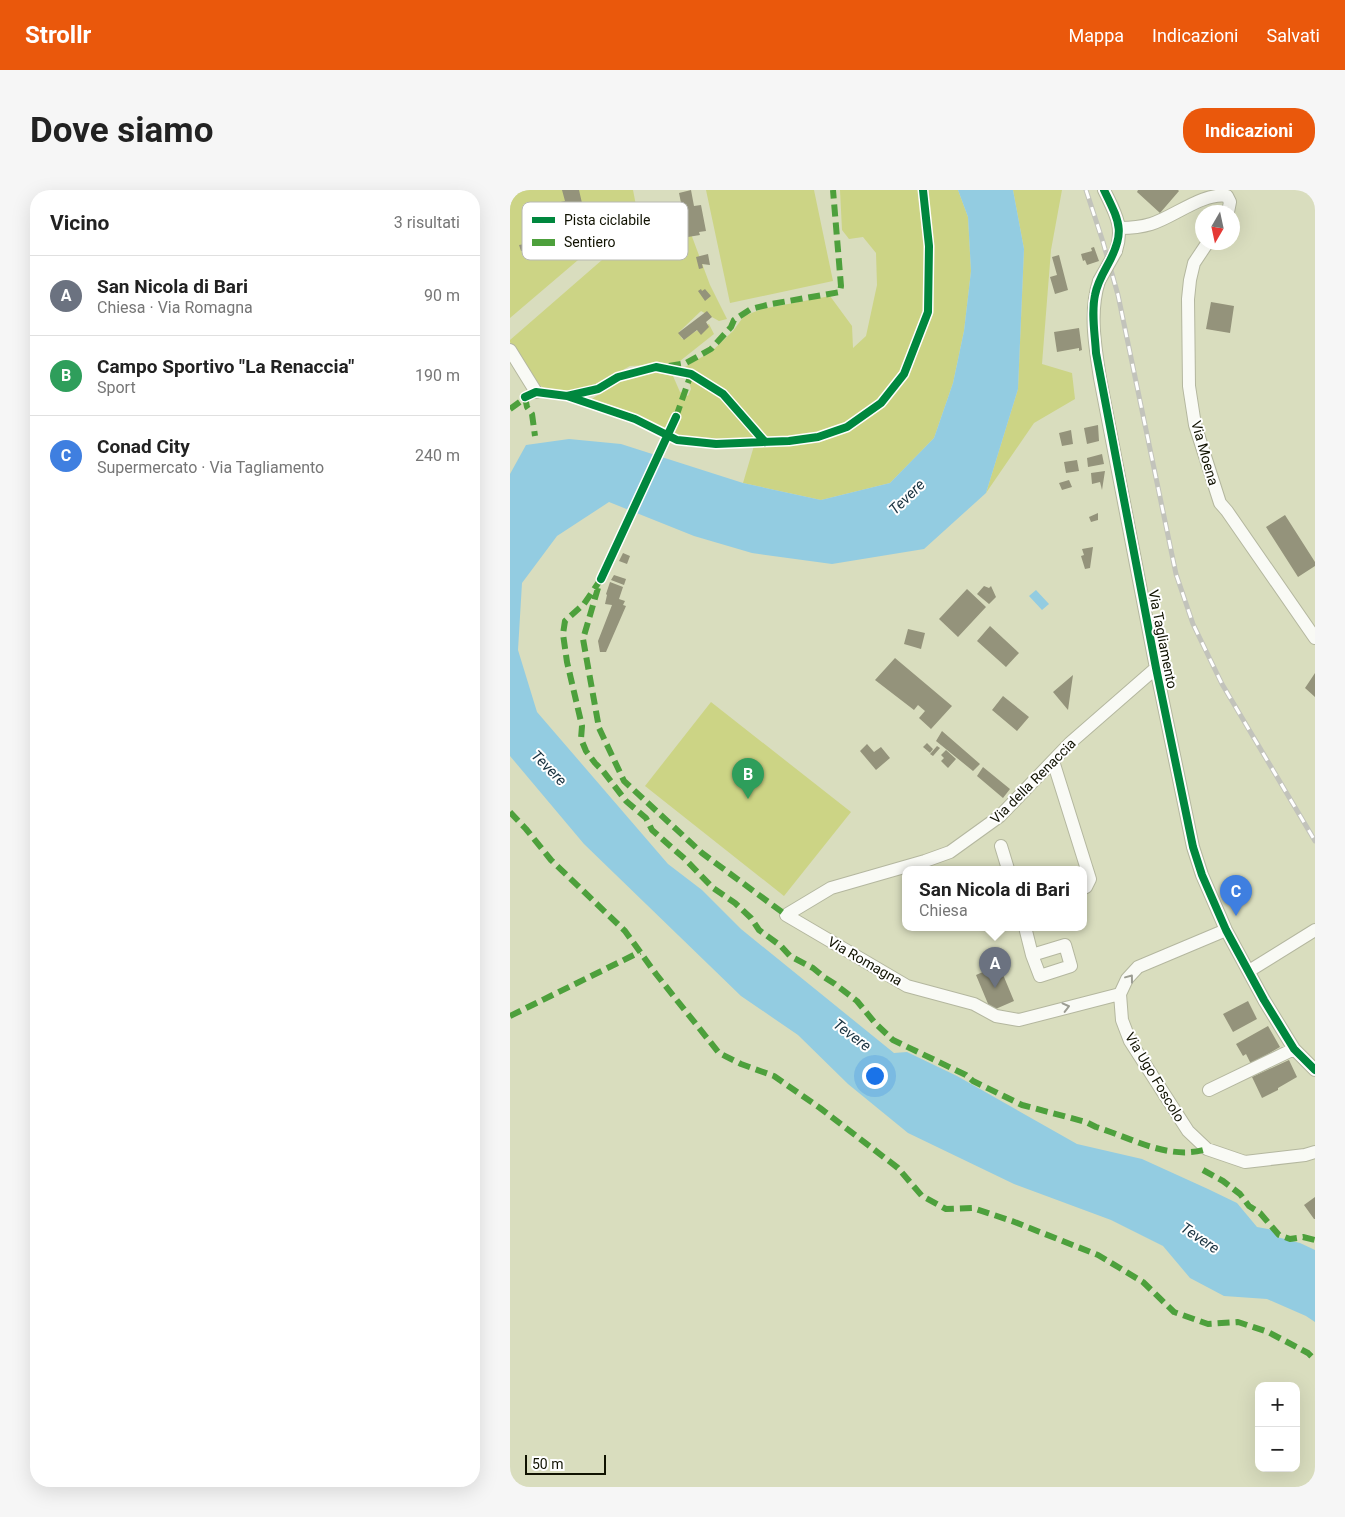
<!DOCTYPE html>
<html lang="it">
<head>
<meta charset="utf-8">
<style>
	:root { --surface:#fff; --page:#f6f6f6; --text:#222; --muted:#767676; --line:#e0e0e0; --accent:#ea580c }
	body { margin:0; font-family:Roboto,sans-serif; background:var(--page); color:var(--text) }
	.controls { position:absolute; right:15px; bottom:15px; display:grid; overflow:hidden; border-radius:10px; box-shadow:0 5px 20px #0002 }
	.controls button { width:45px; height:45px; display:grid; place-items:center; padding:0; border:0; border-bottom:1px solid var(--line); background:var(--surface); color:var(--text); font:25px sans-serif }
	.compass { position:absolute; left:685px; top:15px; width:45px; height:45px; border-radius:50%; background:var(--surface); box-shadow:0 5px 20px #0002; rotate:189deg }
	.scale { position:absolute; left:15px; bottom:12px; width:81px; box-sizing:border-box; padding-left:5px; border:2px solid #101201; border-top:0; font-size:14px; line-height:18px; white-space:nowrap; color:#101201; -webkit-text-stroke:4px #fff; paint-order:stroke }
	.you { position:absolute; left:364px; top:885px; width:18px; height:18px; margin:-12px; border:4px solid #fff; border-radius:50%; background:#1a73e8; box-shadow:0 0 0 8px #1a73e833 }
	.badge { display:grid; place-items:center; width:32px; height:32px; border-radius:50%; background:var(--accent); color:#fff; font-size:16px; font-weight:700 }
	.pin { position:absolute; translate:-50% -41px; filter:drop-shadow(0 1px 2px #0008) }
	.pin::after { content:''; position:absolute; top:26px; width:18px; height:15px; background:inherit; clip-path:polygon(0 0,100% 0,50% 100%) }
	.popup { position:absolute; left:392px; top:676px; width:185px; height:65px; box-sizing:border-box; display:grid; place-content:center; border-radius:10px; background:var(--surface); filter:drop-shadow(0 1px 4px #0005); font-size:16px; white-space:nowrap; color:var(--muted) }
	.popup b { font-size:19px; color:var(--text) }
	.popup::after { content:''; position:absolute; left:50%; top:100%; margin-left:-10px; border:10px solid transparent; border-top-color:var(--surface) }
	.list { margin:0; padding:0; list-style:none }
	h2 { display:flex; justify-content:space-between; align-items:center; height:65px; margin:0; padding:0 20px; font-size:21px }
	h2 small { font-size:16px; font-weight:400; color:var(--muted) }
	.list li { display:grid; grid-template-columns:32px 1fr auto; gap:15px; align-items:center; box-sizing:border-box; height:80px; padding:0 20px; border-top:1px solid var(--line) }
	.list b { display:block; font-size:19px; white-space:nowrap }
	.list p { margin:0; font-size:16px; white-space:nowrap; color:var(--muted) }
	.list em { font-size:16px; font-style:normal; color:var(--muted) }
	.map { position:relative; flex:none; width:805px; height:1297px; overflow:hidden; border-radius:20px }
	header { display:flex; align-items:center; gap:30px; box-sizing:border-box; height:70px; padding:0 25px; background:var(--accent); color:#fff }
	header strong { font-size:24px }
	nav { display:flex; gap:28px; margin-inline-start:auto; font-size:18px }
	.intro { display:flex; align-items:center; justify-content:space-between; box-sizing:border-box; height:120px; padding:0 30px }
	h1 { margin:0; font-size:35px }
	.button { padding:12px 22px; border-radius:20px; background:var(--accent); color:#fff; font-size:18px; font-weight:700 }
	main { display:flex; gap:30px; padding:0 30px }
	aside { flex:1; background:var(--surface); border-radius:20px; box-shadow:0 5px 20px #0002 }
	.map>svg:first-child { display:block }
	.green { fill:#ccd485 }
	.water { fill:#93cce1 }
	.building { fill:#94937b }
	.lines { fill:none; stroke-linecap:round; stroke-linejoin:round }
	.minor-casing { stroke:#b4b79f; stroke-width:14 }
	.minor { stroke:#f9faf5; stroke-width:12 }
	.rail-casing { stroke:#c2c3bb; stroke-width:5 }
	.rail { stroke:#fff; stroke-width:3; stroke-dasharray:9; stroke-linecap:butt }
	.minor-bridge-casing { stroke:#b4b79f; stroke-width:14; stroke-linecap:butt }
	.minor-bridge { stroke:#f9faf5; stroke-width:12 }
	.quiet { stroke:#4da03c; stroke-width:6; stroke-dasharray:12 6; stroke-linecap:butt }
	.cycleway-casing { stroke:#fff; stroke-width:11 }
	.cycleway { stroke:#00873e; stroke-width:8 }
	.oneway { stroke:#9c9d93 }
	.labels { text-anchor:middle; stroke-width:4; stroke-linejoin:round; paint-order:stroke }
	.street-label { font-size:14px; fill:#101201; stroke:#fff }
	.water-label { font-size:15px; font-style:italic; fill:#1a3341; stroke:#fff }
	.key { fill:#fff; stroke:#b7b8b3; stroke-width:1 }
	.key-label { font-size:14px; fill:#101201 }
</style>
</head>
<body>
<header>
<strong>Strollr</strong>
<nav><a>Mappa</a><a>Indicazioni</a><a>Salvati</a></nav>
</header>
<div class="intro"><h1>Dove siamo</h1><a class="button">Indicazioni</a></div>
<main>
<aside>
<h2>Vicino<small>3 risultati</small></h2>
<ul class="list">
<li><span class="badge" style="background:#6b7280">A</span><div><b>San Nicola di Bari</b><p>Chiesa · Via Romagna</p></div><em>90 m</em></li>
<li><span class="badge" style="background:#2e9e5b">B</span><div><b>Campo Sportivo &quot;La Renaccia&quot;</b><p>Sport</p></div><em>190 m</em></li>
<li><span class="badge" style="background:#3f7fe0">C</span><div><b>Conad City</b><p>Supermercato · Via Tagliamento</p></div><em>240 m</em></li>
</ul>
</aside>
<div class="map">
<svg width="805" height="1297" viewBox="0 0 805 1297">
	<rect width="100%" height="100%" fill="#d9ddbe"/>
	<!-- green -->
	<path class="green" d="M10,0H123L129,31L88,53L0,128V6Z
		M196,0H304L323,91L220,113Z
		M330,0H448L458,27L461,81L454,141L443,193L424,248L380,293L311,310L233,293L246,249L204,250L173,247L151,240L126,227L80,210L111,191L144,182L163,186L170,202L178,206L181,199L175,177L202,161L223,141L234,126L252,119L320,106L342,136L343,158L356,146L367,95L366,63L353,47L339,49L332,40Z
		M503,0H552L541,60L532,174L562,183L565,209L524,233L476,303L508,199L514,59Z
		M164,25H174L200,95L217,129L209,131L191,121L169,142L172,149L199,134L204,144L170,171L160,174L120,176L91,192L66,201L38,200L27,194L0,152V150L100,63L109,68L152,42Z
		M201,512L341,622L274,706L135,596Z"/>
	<!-- water -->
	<path class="water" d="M448,0H503L514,59L508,199L476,303L414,359L322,374L242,363L184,346L99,312L47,346L12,393L8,460L27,522L158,674L192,700L231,739L384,863L397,862L447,886L567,954L632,969L698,999L727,1013L747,1037L763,1040L767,1047L790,1053L805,1060V1132L796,1126L757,1109L714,1106L680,1088L653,1056L601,1030L504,994L398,943L338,894L288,845L231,806L74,654L0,566V284L16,255L59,249L111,254L233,293L311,310L380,293L424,248L443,193L454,141L461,81L458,27Z
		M526,400L539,414L532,420L519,406Z"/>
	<!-- building -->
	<path class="building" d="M52,0H69L72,13L56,17V14L47,16L46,13L55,11Z
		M181,0L184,16L191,15L196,41L189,42L190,45L178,47L169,3Z
		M628,0H668L669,1L650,23L627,2Z
		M66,45L67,51L56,53L55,47Z
		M46,49L47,54L30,57L29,52Z
		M20,53L21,59L11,61L9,55Z
		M584,57L589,71L577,75L575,70L573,71L571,64L582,61L581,58Z
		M198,64L200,75L192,74L193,78L189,79L186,67Z
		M549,65L558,100L545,104L540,87L547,85L542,67Z
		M191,99L192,101L195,99L201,106L195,111L188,101Z
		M701,112L724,116L720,143L696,139Z
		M197,121L202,127L196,132L199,137L191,145L187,140L174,150L168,143Z
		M569,138L572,160L569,161V158L547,162L544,142Z
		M588,235L589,251L577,254L574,238Z
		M561,240L563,254L552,256L549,243Z
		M592,264L594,274L578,277L577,268Z
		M567,270L569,281L556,283L554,272Z
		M595,281L592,300L590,292L582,294L581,283Z
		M559,290L562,297L552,300L549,293Z
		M588,323V330L581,332L579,327Z
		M775,325L805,372V376L788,387L756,337Z
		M583,357L580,378L575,379L571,366L574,365L572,359Z
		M113,363L120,366L117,374L109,371Z
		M104,385L116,389L114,395L101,390Z
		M100,392L113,397L109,409L115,411L113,415L116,416L96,462H90L88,451L102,415L95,414L97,405L96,404Z
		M474,396L479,398L481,396L486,407L479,414L467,404Z
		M457,399L476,417L448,447L429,429Z
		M480,436L509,463L496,477L467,451Z
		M398,439L415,443L411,459L394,454Z
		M385,468L442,516L421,539L409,528L415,521L408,515L404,520L365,490Z
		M805,483V507L795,498Z
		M563,485L558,520L543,502Z
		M493,506L519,527L507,541L482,520Z
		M432,541L470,574L463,581L426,551Z
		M417,553L423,559L420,563L413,557Z
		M357,554L364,562L371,557L380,568L366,580L350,561Z
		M427,556L430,558L423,566L420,564Z
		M436,560L446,569L438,578L431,571L434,568L431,565Z
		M473,577L500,599L493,608L467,586Z
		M489,775L504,811L481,821L466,785Z
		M738,811L747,829L723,842L713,824Z
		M758,836L770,857L741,874L736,864L733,866L726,854Z
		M779,870L787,887L768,898V900L752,908L742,887Z
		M805,1007V1029H804L794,1015Z"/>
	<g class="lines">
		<!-- minor casing -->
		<g class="minor-casing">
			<path id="minor" d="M594,0C605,23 614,36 606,61
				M610,38C621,38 631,37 641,34C664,27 693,2 717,6L720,12L718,22
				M698,52L684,73L680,90L678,109L679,196L685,235L710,313L717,321L805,448
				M589,91C579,122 585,156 590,188L646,478L683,657L692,685L716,740L754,810L784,859L805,880
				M0,160L26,202
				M543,571L580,689L576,697L574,698
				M491,656L498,679
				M515,737L522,765
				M716,740L628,777L617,789L610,804L612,830L620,851L678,941L697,959L735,972L795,965L805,962
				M555,755L561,776L530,786L522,765Z
				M739,781L805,740
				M610,804L509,830L486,826L464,814L397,796L276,725L321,698L415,671L440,662L490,626L560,553L646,478
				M699,900L784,859"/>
		</g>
		<!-- minor -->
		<use href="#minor" class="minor"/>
		<!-- rail casing -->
		<g class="rail-casing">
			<path id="rail" d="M576,0L593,52L608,105L666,384L683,434L712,494L805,651"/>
		</g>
		<!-- rail -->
		<use href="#rail" class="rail"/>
		<!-- minor-bridge casing -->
		<g class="minor-bridge-casing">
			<path id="minor-bridge" d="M589,91L606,61"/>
		</g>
		<!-- minor-bridge -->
		<use href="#minor-bridge" class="minor-bridge"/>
		<!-- quiet -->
		<path class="quiet" d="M159,176L176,173L201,159L221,137L224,130L241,119L261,114L330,102L331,96L323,0
			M15,207L17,217L22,224L25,246
			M0,219L18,206
			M166,227L181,184
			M91,389L74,414L55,431L53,444L57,472L72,536L71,549L76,561L85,573L93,581L116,611L136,628L142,640L175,669L203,698L225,713L241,728L249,740L271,756L280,766L303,778L314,787L325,794L347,811L365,833L383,850L456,885L463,891L512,915L576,932L586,937C622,948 659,971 697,959
			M88,398L73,449L89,538L114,591L192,663L276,725
			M0,622L16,639L41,670L115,741L146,784L209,863L231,874L264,886L310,918L388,978L412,1006L436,1019L463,1018L502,1031L588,1065L633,1092L664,1122L698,1134L728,1132L758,1142L798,1163L805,1170
			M0,826L130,762
			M693,980L713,991L730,1004L739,1016L750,1023L769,1045L780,1049L793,1047L805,1050"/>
		<!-- cycleway casing -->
		<g class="cycleway-casing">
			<path id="cycleway" d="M594,0C610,33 616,42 597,76C592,85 587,94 585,105C581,123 585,144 586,163L646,478L683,657L692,685L716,740L754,810L784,859L805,880
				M57,206L88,199L108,187L146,177L181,184L213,204L255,252
				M15,207L26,202L57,206L125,229L167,250L206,254L279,251L308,247L337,237L371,213L394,184L418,122L419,56L413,0
				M91,389L166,227"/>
		</g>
		<!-- cycleway -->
		<use href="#cycleway" class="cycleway"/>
	</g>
	<!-- one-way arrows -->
	<defs><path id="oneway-chevron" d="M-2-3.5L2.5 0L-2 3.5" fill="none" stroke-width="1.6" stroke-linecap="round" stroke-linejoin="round" transform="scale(1.25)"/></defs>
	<g class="oneway">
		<use href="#oneway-chevron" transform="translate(620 788) rotate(-53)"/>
		<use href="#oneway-chevron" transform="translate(556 817) rotate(-14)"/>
	</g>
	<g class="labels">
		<!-- street labels -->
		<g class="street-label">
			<text transform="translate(695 263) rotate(74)" y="5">Via Moena</text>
			<text transform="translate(653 449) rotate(79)" y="5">Via Tagliamento</text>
			<text transform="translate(523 591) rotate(-45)" y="5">Via della Renaccia</text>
			<text transform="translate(355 771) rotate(30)" y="5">Via Romagna</text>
			<text transform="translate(645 887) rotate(59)" y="5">Via Ugo Foscolo</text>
		</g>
		<!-- water labels -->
		<g class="water-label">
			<text transform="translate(397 307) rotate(-44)" y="5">Tevere</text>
			<text transform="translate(39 578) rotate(45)" y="5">Tevere</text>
			<text transform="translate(342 845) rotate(37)" y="5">Tevere</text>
			<text transform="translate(690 1048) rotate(34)" y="5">Tevere</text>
		</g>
	</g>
	<!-- legend -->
	<rect x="12" y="12" width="166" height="58" rx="8" class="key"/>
	<rect x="22" y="27" width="23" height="6" fill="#00873e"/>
	<rect x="22" y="49" width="23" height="7" fill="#4da03c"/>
	<g class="key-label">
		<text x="54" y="35">Pista ciclabile</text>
		<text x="54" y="57">Sentiero</text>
	</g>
</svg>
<div class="controls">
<button>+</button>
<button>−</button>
</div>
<svg class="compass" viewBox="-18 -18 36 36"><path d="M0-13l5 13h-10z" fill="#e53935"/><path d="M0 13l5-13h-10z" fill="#767676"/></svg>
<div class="scale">50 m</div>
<div class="you"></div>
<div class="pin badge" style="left:485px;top:798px;background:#6b7280">A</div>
<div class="popup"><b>San Nicola di Bari</b>Chiesa</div>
<div class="pin badge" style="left:238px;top:609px;background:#2e9e5b">B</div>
<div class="pin badge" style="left:726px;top:726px;background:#3f7fe0">C</div>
</div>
</main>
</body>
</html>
